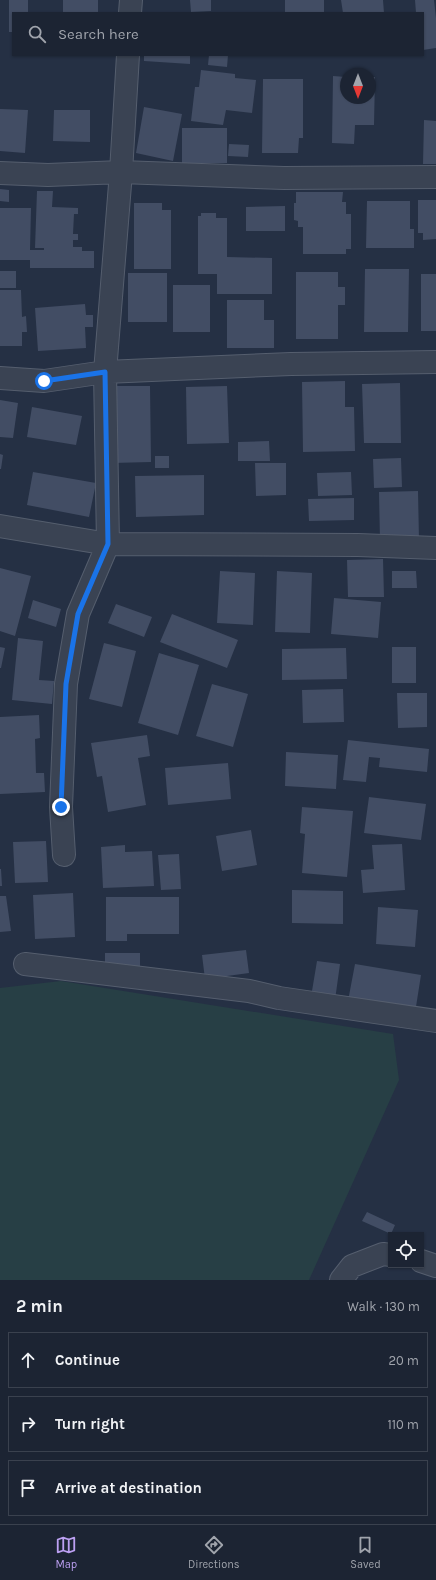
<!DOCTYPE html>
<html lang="en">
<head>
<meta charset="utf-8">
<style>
	:root { --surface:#1c2433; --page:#29303f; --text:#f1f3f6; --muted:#a0a4ac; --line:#3a414e; --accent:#bca0f2 }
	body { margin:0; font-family:Karla,sans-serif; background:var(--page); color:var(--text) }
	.controls { position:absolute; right:12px; bottom:12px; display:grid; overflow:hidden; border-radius:0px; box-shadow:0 1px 3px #0004 }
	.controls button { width:36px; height:36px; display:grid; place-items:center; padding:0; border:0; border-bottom:1px solid var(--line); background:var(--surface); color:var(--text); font:20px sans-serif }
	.compass { position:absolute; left:340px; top:68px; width:36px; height:36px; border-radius:50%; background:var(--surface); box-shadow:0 1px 3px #0004; rotate:180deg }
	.stop { position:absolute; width:12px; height:12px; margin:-9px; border:3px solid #1a73e8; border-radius:50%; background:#fff }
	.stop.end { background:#1a73e8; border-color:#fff; box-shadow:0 1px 4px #0008 }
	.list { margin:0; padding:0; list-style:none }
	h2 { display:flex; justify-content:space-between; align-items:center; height:52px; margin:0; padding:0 16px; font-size:17px }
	h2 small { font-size:13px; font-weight:400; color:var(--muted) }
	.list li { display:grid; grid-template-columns:26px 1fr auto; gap:12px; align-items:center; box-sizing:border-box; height:56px; margin:0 8px 8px; padding:0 8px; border:1px solid var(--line); border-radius:0px }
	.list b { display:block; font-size:15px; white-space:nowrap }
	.list em { font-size:13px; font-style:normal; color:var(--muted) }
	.icon { flex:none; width:22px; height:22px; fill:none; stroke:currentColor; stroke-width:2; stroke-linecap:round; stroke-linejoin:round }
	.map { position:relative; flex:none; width:436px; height:1280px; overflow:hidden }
	.search { position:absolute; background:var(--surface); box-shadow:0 1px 3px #0004; left:12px; right:12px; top:12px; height:44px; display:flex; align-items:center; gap:10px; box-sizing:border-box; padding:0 14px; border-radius:0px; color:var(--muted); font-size:15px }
	.sheet { height:244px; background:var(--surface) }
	nav { display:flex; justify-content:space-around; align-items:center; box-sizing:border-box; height:56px; border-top:1px solid var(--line); background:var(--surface); font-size:11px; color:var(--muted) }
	nav a { display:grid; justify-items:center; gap:2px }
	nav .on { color:var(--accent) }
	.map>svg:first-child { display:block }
	.green { fill:#273f45 }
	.building { fill:#424d64 }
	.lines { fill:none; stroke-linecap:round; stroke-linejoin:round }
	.minor-casing { stroke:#555e6e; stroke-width:24 }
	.minor { stroke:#3a4353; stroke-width:22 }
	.route { stroke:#1a73e8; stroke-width:5 }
</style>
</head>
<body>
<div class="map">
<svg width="436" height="1280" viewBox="0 0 436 1280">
	<rect width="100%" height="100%" fill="#253044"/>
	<!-- green -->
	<path class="green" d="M61,981L393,1034L399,1080L309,1280H0V988Z"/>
	<!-- building -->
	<path class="building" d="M9,0H28V13H13V32H9Z
		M63,0H98V13H63Z
		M190,0H211V11L191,12Z
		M285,0H324V13H285Z
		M341,0H383L384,13H343Z
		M415,0H434L436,18V48L423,50V13H416Z
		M144,55H190V64L144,61Z
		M209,55H228L227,67L208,65Z
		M201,70L235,74V78L256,80L252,113L226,110L223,125L191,121L195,87H199Z
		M333,76L346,77V98H370V77H375L374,125H355L354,144L332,143Z
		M263,79H303V138H299L298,153H262Z
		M144,107L182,114L173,161L136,153Z
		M0,109L28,110L25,153L0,151Z
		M54,110H90V142L53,141Z
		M424,120L436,121V164H423Z
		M182,128H227V163H182Z
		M229,144L249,145L248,157L228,156Z
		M0,189L9,190V202L0,201Z
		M37,191H53L52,207L78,208V214H74L73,234H78V240H73V247H82V251H94V268H30V260H0V208H31L30,250H44V248H35Z
		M296,192H343L342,202H346V214H351V249H346V254H303V227H298V221L294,220V203H296Z
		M418,200H436V239L423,240V233H418Z
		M367,201H410V229H414V248H366Z
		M134,203H162V210H171V269H134Z
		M285,206V231H246V207Z
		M201,213H216V218H227V257L272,258V294H217V274H198V216H201Z
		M365,269H409L408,332H364Z
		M0,271H16V288H0Z
		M296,272H338V287H345V305H338V339H296Z
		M128,273H167V322H128Z
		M421,274H436V331H421Z
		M173,285H210V332H173Z
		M0,290H21L22,317L26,316L27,332H22V346H0Z
		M227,300H264V320H274V348H227Z
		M85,304L86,315H93V327H85L86,348L38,351L35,308Z
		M345,381V407H354L355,451L303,452L302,382Z
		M400,383L401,443H364L362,384Z
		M111,386H150L151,462L112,463Z
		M227,386L229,443L187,444L186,387Z
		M0,400L18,403L13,438L0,437Z
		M32,407L82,416L76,445L27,437Z
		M269,441L270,461H238V442Z
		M0,454L3,455L1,469H0Z
		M155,456H169V468H155Z
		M401,458L402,487L374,488L373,459Z
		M255,463H286V495L256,496Z
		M33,472L96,483L89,517L27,505Z
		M351,472L352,495L318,496L317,473Z
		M204,475V515L136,517L135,476Z
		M418,491L419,540L380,541L379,492Z
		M354,498V520L309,521L308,499Z
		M383,559L384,597H348L347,560Z
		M0,568L31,576L15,636L0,631Z
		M220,571L255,573L253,625L217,623Z
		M277,571L312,573L310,633L275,632Z
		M392,571H416L417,588H392Z
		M334,598L381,602L378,638L331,634Z
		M33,600L61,609L56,627L28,618Z
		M116,604L152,617L144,637L108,623Z
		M172,614L238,640L227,668L160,642Z
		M18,638L43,641L39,680L54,681L52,704L12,700Z
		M104,643L136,651L122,707L89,699Z
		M0,647L5,648L1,668H0Z
		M392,647H416V683H392Z
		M346,648L347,679L282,680V649Z
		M159,653L199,665L178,735L138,723Z
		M212,684L248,694L233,747L196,736Z
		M343,689L344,722L303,723L302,690Z
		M397,693H427V727L398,728Z
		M39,715L40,738L35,739L36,773H44L45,792L0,794V717Z
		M147,735L150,756L138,758L146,805L108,812L102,776L97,777L91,743Z
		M348,740L429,749L427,772L379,767L380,758L369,757L366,782L343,780Z
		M286,752L338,755L336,789L285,786Z
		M228,763L231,799L168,805L165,768Z
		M369,797L426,804L421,840L364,833Z
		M302,807L353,811L347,877L302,873L305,834L300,833Z
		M251,830L257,865L222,871L216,836Z
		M46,841L48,882L15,883L13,842Z
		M402,844L405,890L363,893L361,870L374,869L372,845Z
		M125,845V852L152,851L154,886L103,888L101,847Z
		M179,854L181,889L161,890L158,855Z
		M0,869H1L2,886H0Z
		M292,890L343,891V924L292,923Z
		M73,893L75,937L35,939L33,895Z
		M0,896H6L11,931L0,932Z
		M106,897H179V934H127V941H106Z
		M378,907L418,910L415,947L376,944Z
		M246,950L249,973L205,979L202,955Z
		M105,953H140V968H105Z
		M317,961L340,964L335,1000L311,997Z
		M355,964L421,975L415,1013L348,1001Z
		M367,1212L395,1225L391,1234L362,1221Z"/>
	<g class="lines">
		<!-- minor casing -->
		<g class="minor-casing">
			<path id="minor" d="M130,13L131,0
				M0,173L48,175L121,172L284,178L436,177
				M0,378L44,381L105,372L291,364L436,362
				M0,526L108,544L358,545L436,548
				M64,855L61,807L66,684L78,614L108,544L105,372L121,172L128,55
				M25,964L249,991L279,998L436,1021
				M421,1261L436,1266
				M341,1280L352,1266L383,1254L391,1255"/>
		</g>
		<!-- minor -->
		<use href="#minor" class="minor"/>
	</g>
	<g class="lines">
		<!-- route -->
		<path class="route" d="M44,381L105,372L108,544L78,614L66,684L61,807"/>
	</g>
</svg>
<div class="controls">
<button><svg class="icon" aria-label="locate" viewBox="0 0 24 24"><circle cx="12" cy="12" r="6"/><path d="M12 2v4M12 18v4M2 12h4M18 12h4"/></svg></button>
</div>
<svg class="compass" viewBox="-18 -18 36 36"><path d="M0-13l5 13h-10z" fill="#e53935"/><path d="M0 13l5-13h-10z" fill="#a0a4ac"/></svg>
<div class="stop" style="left:44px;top:381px"></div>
<div class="stop end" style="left:61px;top:807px"></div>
<div class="search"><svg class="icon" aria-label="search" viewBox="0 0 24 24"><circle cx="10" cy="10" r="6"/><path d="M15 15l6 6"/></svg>Search here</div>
</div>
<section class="sheet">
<h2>2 min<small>Walk · 130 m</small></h2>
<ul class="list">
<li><svg class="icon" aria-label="ahead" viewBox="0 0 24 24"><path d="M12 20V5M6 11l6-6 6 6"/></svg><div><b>Continue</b></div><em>20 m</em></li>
<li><svg class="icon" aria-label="right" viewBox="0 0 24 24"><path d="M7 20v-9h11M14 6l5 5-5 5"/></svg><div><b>Turn right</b></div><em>110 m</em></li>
<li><svg class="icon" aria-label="arrive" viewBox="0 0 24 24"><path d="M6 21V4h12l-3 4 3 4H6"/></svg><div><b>Arrive at destination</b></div></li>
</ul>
</section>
<nav>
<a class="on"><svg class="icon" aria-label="map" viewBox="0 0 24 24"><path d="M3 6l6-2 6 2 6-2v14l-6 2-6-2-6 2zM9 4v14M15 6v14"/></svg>Map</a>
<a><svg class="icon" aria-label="directions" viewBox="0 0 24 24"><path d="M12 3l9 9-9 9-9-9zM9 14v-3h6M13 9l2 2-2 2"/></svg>Directions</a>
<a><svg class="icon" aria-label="saved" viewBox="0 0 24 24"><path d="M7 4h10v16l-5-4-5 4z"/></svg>Saved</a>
</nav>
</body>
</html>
